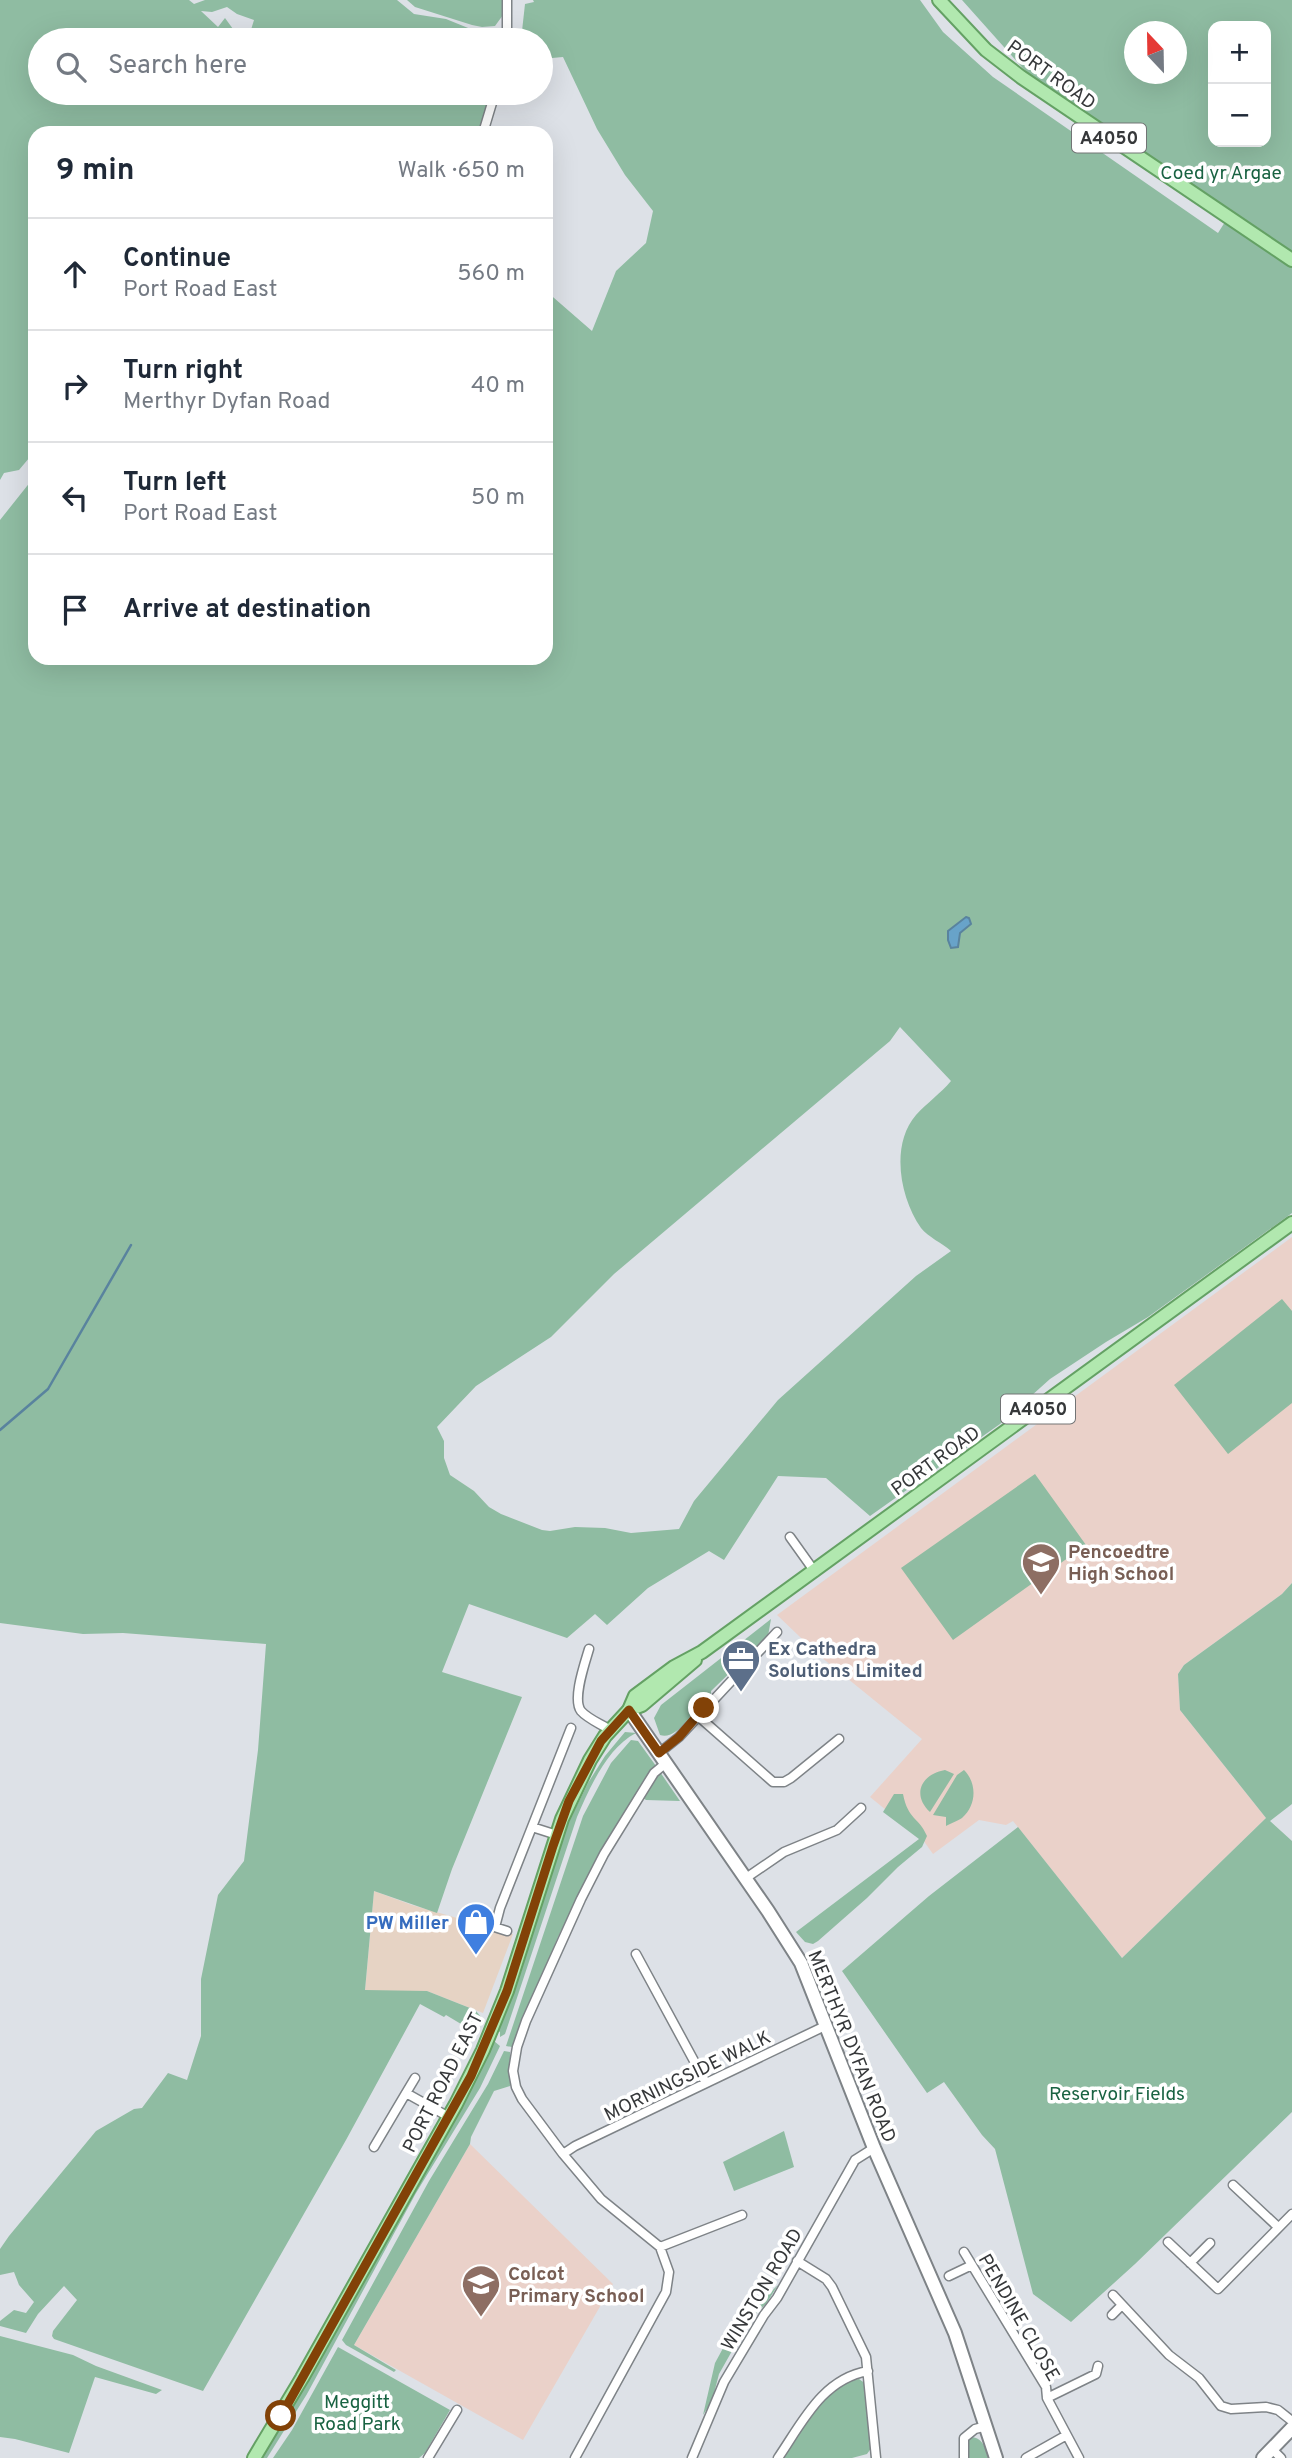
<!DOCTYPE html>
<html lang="en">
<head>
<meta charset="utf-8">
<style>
	:root { --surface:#fff; --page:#f6f6f7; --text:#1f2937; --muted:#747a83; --line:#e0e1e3 }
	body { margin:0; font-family:Overpass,sans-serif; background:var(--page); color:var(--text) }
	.controls { position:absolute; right:21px; top:21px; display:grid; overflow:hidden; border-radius:14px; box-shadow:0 7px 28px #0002 }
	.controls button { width:63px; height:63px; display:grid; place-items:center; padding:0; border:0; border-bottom:2px solid var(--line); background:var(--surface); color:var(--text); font:35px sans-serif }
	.compass { position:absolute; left:1124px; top:21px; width:63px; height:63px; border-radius:50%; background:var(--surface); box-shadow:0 7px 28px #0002; rotate:338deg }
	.stop { position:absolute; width:21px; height:21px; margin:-16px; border:5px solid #824207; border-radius:50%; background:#fff }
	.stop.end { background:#824207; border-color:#fff; box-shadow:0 2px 7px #0008 }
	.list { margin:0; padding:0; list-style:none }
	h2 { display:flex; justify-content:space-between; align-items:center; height:91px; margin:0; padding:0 28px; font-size:30px }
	h2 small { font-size:23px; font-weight:400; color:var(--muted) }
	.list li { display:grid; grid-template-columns:46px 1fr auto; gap:21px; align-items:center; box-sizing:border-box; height:112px; padding:0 28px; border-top:2px solid var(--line) }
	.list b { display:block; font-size:26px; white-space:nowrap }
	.list p { margin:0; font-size:23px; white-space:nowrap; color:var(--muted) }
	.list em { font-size:23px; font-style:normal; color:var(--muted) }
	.icon { flex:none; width:38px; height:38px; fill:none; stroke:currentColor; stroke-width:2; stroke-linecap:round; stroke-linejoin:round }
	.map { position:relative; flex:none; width:1292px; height:2458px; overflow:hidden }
	.search { position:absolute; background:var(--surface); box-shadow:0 7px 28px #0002; left:28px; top:28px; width:525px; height:77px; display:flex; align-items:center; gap:18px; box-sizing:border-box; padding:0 24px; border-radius:38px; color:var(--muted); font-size:26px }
	.panel { position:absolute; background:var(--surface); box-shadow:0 7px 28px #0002; left:28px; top:126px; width:525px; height:539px; border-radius:21px }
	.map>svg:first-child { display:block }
	.commercial { fill:#e6d3c4 }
	.education { fill:#ead1c9 }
	.green { fill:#8fbca2; fill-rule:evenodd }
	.water { fill:#68a3c9; stroke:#59839e; stroke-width:2 }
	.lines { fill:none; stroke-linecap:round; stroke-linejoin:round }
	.stream { stroke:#59839e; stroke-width:2.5 }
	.street-casing { stroke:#7e8387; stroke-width:11 }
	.secondary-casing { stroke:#7e8387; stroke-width:16 }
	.primary-casing { stroke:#64a164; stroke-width:16 }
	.street { stroke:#fff; stroke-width:8 }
	.secondary { stroke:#fff; stroke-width:12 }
	.primary { stroke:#b1e8af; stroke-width:12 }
	.route { stroke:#824207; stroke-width:9 }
	.labels { text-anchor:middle; stroke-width:7; stroke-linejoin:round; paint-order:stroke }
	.shield { fill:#fff; stroke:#727475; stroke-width:2 }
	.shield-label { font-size:18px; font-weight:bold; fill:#36383a }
	.street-label { font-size:19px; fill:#36383a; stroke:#fff }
	.park-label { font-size:19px; fill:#196342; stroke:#fff }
	.education-label { font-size:19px; font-weight:bold; fill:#785e54; stroke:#fff; text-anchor:start }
	.service-label { font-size:19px; font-weight:bold; fill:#4e5e75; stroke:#fff; text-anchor:start }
	.shop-label { font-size:19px; font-weight:bold; fill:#366cbe; stroke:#fff; text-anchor:end }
</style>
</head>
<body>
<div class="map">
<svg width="1292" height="2458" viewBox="0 0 1292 2458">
	<rect width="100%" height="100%" fill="#dde1e7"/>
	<!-- commercial -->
	<path class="commercial" d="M374,1891L412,1905L513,1934L483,2013L427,1991H365Z"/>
	<!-- education -->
	<path class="education" d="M1292,1237V1583L1282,1594L1184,1665L1178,1674L1180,1710L1266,1818L1122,1958L1013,1821L1006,1825L979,1820L933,1854L923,1840L870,1797L922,1739L821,1657L777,1615Z
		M470,2144L613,2284L523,2440L354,2345Z"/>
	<!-- green -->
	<path class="green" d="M0,0H189L194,4L205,0H397L414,14L446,19L478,32L500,34L501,40H268L269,35L261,36L250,33L254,20L237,14L227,7L212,12L201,11L218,27L225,18L233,29L227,35L232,40H40V93H492L481,133H35V451L19,470L4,473L0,480Z
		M407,0H503V15L495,26L482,27L472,25L415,7Z
		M533,0H920L943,32L993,77L1218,233L1230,214L1028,74L962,0H1292V1213L1148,1317L1106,1342L1050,1379L1000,1424L870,1516L826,1478L778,1476L724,1560L709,1551L648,1588L607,1625L595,1614L567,1638L469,1604L442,1672L522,1697L452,1869L437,1913L374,1891L365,1990L427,1991L475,2010L482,2018L476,2033L446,2015L444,2017L420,2004L346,2140L203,2391L54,2339L52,2336L53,2331L77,2300L64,2286L38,2314L26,2333L0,2326V2321L14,2310L26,2313L34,2302L19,2285L14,2272L0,2275V2249L9,2236L96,2131L134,2109L142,2108L168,2073L187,2080L201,2036V1979L218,1895L244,1861L258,1750L266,1644L123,1633L83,1634L0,1623V520L35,476V658H546V291L592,331L616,271L646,243L653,211L625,175L597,129L563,57L541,59V40H521L525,4L534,2ZM1213,26H1266V142H1213ZM1134,32H1176V74H1134ZM900,1027L951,1081C941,1093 927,1103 916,1115C890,1145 900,1198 921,1228C928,1237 942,1243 951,1251L916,1276L778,1400L694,1501L679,1529L631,1533L605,1528L575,1527L550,1531L542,1530L501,1514L489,1507L474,1491L450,1475L444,1458V1441L437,1427L476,1386L551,1337L614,1274L890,1041Z
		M1282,1299L1292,1311V1403L1228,1454L1174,1385Z
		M1035,1474L1086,1545L953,1640L901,1568Z
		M1292,1583V1804L1270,1821L1292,1841V2112L1135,2264L1071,2322L1033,2294L995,2149L982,2135L944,2082L927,2093L842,1971L929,1896L1018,1827L1122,1958L1266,1818L1180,1710L1178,1674L1184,1665L1282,1594Z
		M771,1619L768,1636L711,1691V1694L702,1705L700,1704C690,1715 677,1740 660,1735L654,1718L661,1705Z
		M625,1732L636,1733C607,1748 590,1787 577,1817L505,2034L500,2037V2032L498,2031L521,1972L564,1832L588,1783L605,1756Z
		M631,1740L638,1741L656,1766L609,1838L582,1889L558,1937L512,2047L506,2046L583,1816L611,1763Z
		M945,1770L954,1774L930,1812C911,1794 922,1774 945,1770Z
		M964,1770C977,1783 977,1805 962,1818C958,1821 951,1823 946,1826V1817L933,1815L957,1775Z
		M660,1772L680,1801L646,1800L643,1798Z
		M894,1794H903C908,1820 919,1817 927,1836L922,1847L898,1867L867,1898L818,1941L813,1944L805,1942L796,1932L919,1839L883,1812Z
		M494,2041L500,2046L480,2088L416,2193L307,2394L267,2458H261C309,2381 352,2302 396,2223C430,2163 466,2104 494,2041Z
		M504,2051L510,2052V2086L494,2091L471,2137L470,2144L354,2345L396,2370L394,2372L346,2345L342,2340L429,2181L488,2084Z
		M784,2131L794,2167L734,2191L723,2162Z
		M778,2285L766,2304L750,2319L719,2374L712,2401L703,2415L715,2363L735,2326Z
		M0,2336L73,2355L96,2366L162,2390L156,2394L95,2377L69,2453L15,2439L0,2437Z
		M338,2347L450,2410L425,2453L419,2458H273L292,2430Z
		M859,2379L866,2384L872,2447L867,2454L852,2458H778C798,2433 826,2382 859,2379Z
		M972,2437C984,2439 985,2448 988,2458H968L967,2442Z"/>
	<!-- water -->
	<path class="water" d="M966,917L969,918L971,924L960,933L958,947L951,948L948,940V931Z"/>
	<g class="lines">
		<!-- stream -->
		<path class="stream" d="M0,1430L48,1389L131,1245"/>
		<!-- street casing -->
		<g class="street-casing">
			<path id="street" d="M507,40V0
				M483,133L495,93
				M790,1537L815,1572
				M589,1649C585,1663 572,1699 581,1711C588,1719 601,1724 610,1730
				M698,1716L773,1782H784L791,1778L839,1739
				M659,1753L679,1737L777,1632
				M532,1827L557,1835
				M746,1878L784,1852L837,1830L861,1808
				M485,1924L507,1931
				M495,1927L500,1908L571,1728
				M636,1954L706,2083
				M406,2093L415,2078
				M374,2147L406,2093L449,2117
				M563,2154L575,2146L825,2026
				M1233,2185L1278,2227
				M1168,2242L1218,2289L1292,2214
				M660,2247L742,2215
				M964,2252L1046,2387L1047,2398L1079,2458
				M797,2261L826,2279L832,2287L866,2357L876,2458
				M1190,2263L1210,2243
				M949,2276L972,2265
				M1113,2295L1169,2355L1199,2378L1221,2406L1231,2409L1266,2407L1278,2410L1292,2421
				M1112,2315L1122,2305
				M1047,2398L1096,2374L1098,2366
				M1272,2449L1281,2458
				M428,2458L457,2410
				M575,2458L666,2292L669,2272L660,2247L601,2199L563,2154L522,2099L516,2087L513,2071L517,2047L526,2021L581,1899L604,1854L654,1773L666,1763
				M692,2458L724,2382L764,2315L777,2298L855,2160L874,2148
				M778,2458C802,2423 822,2379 868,2371
				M964,2458V2438L975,2429L987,2426
				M1026,2458L1065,2436"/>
		</g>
		<!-- secondary casing -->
		<g class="secondary-casing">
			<path id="secondary" d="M629,1710L768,1911L801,1963L874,2148L955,2333L996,2458
				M1263,2458L1292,2428"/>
		</g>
		<!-- primary casing -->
		<g class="primary-casing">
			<path id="primary" d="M939,0L986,50L1021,77L1292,260
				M629,1710L642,1705L695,1660
				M254,2458L302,2378L456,2104L483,2050L507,1991L562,1819L590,1760L605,1736L629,1710L635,1696L674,1667L702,1652L1292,1223"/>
		</g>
		<!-- street -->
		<use href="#street" class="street"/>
		<!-- secondary -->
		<use href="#secondary" class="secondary"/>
		<!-- primary -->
		<use href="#primary" class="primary"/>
	</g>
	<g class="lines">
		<!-- route -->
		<path class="route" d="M281,2416L471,2076L507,1991L553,1846L569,1801L601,1741L629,1710L659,1753L679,1737L704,1708"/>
	</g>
	<!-- icons -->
	<defs>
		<g id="school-pin" transform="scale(2.0125)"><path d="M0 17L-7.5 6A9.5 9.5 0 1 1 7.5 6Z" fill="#8d6e63" stroke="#fff"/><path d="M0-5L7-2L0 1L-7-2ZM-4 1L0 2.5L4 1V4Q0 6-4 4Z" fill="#fff"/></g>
		<g id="office-pin" transform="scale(2.0125)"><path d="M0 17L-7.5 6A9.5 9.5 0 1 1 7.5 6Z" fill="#5c6f8a" stroke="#fff"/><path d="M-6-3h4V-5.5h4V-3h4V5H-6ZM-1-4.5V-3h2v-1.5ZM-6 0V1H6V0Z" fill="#fff"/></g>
		<g id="shop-pin" transform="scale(2.0125)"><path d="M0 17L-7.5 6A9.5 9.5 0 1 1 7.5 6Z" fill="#3f7fe0" stroke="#fff"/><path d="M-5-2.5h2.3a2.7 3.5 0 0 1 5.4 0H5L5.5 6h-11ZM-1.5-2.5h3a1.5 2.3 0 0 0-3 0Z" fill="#fff"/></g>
	</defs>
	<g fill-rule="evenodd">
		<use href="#school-pin" x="1041" y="1562"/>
		<use href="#office-pin" x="741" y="1659"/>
		<use href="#shop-pin" x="476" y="1922"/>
		<use href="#school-pin" x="481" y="2284"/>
	</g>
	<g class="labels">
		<!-- shield labels -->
		<g class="shield">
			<rect x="1072" y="123.5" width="74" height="29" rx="5"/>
			<rect x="1001" y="1394.5" width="74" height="29" rx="5"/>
		</g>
		<g class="shield-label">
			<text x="1109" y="144">A4050</text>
			<text x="1038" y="1415">A4050</text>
		</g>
		<!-- street labels -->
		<g class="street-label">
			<text transform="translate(1052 74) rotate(36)" y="7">PORT ROAD</text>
			<text transform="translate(935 1460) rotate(-36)" y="7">PORT ROAD</text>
			<text transform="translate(853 2046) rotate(68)" y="7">MERTHYR DYFAN ROAD</text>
			<text transform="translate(687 2075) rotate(-26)" y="7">MORNINGSIDE WALK</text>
			<text transform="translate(442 2082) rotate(-63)" y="7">PORT ROAD EAST</text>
			<text transform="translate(761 2289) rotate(-59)" y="7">WINSTON ROAD</text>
			<text transform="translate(1020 2317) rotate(60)" y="7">PENDINE CLOSE</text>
		</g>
		<!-- park labels -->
		<g class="park-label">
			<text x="1221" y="179">Coed yr Argae</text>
			<text x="1117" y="2100">Reservoir Fields</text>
			<text x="357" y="2408">Meggitt<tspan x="357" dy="22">Road Park</tspan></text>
		</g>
		<!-- education labels -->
		<g class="education-label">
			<text x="1068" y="1558">Pencoedtre<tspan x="1068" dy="22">High School</tspan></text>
			<text x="508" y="2280">Colcot<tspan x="508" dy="22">Primary School</tspan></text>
		</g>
		<!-- service labels -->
		<g class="service-label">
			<text x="768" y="1655">Ex Cathedra<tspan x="768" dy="22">Solutions Limited</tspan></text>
		</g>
		<!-- shop labels -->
		<g class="shop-label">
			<text x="449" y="1929">PW Miller</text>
		</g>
	</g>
</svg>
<div class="controls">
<button>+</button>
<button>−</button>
</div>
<svg class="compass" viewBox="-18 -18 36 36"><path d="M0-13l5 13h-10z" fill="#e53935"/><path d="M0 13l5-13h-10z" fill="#747a83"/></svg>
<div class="stop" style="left:281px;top:2416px"></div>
<div class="stop end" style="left:704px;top:1708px"></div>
<div class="search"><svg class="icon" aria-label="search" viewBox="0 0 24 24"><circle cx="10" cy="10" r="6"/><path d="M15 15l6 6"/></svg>Search here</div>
<section class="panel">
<h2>9 min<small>Walk · 650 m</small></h2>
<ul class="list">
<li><svg class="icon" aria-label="ahead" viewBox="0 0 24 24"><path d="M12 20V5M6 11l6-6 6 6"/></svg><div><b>Continue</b><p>Port Road East</p></div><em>560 m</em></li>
<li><svg class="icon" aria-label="right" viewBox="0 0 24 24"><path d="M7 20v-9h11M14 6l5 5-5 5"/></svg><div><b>Turn right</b><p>Merthyr Dyfan Road</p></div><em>40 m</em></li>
<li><svg class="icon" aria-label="left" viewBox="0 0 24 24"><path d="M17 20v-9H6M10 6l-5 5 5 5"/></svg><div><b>Turn left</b><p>Port Road East</p></div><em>50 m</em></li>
<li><svg class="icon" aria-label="arrive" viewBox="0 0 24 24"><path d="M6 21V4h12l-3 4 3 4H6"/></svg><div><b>Arrive at destination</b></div></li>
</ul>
</section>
</div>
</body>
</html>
